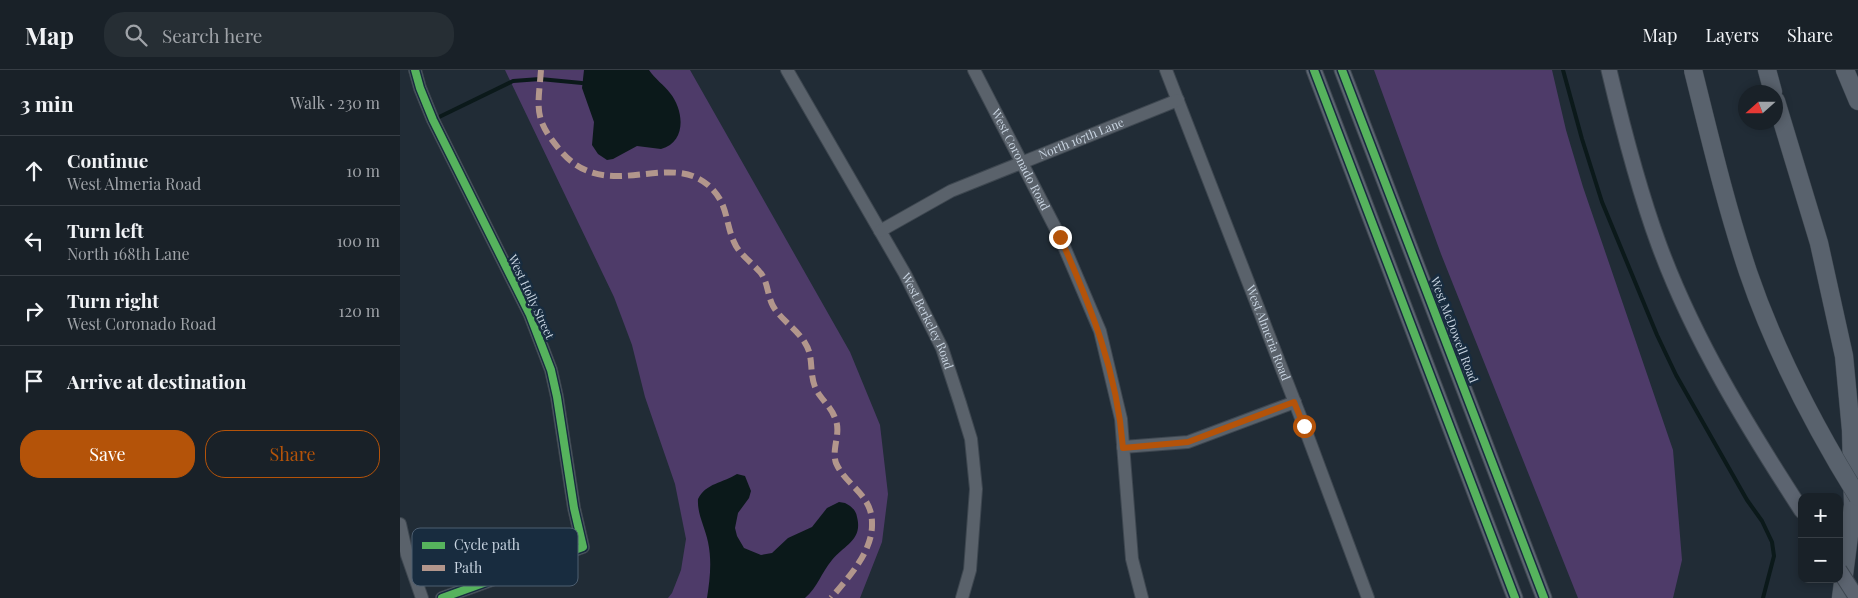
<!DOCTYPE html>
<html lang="en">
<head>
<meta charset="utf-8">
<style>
	:root { --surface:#192128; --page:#262e34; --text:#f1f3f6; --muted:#9fa3a8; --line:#373e45; --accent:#b45309 }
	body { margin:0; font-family:"Playfair Display",serif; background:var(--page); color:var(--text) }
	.controls { position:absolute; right:15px; bottom:15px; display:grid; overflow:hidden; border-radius:10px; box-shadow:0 2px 8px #0003 }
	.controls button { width:45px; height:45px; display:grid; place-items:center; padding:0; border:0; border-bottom:1px solid var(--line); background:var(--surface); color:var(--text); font:25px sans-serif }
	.compass { position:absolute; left:1338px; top:15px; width:45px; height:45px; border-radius:50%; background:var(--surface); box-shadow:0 2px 8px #0003; rotate:249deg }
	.stop { position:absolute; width:15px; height:15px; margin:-11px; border:4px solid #b45309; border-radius:50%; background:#fff }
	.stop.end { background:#b45309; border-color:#fff; box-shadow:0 1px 5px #0008 }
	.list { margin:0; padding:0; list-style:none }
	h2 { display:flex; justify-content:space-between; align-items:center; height:65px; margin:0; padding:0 20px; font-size:21px }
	h2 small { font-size:16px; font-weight:400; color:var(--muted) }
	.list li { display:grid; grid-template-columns:32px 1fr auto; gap:15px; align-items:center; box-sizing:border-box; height:70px; padding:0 20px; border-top:1px solid var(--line) }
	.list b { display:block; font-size:19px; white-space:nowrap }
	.list p { margin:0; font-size:16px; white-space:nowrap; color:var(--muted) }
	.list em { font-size:16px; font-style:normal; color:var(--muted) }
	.actions { display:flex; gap:10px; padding:15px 20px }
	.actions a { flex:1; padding:11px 0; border:1px solid var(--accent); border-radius:20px; text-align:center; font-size:18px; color:var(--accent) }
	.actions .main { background:var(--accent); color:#fff }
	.icon { flex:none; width:28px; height:28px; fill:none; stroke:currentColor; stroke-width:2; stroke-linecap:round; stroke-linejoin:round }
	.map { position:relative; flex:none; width:1458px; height:528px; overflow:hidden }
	header { display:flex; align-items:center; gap:30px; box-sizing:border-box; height:70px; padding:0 25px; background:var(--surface); border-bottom:1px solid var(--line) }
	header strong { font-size:24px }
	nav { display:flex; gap:28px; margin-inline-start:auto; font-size:18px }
	.search { width:350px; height:45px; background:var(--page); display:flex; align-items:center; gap:12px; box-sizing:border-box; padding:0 18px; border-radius:20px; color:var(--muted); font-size:19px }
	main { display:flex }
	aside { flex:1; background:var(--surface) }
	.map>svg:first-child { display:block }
	.green { fill:#4e3b69 }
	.water { fill:#0b191a }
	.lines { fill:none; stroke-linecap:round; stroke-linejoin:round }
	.stream { stroke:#0b191a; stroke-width:4 }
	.minor-casing { stroke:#3e4750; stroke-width:14 }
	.major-casing { stroke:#3e4750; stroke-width:17 }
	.highway-casing { stroke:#3e4750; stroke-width:19 }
	.minor { stroke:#5a626b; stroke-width:12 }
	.major { stroke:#5c6470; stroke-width:15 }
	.highway { stroke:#59626d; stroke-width:18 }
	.major-bridge-casing { stroke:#3e4750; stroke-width:17; stroke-linecap:butt }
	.highway-bridge-casing { stroke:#3e4750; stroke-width:19; stroke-linecap:butt }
	.major-bridge { stroke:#5c6470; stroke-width:15 }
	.highway-bridge { stroke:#59626d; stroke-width:18 }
	.quiet { stroke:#b2968c; stroke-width:6; stroke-dasharray:12 6; stroke-linecap:butt }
	.cycleway-casing { stroke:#182c3f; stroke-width:11 }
	.cycleway { stroke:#56b35d; stroke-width:8 }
	.route { stroke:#b45309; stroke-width:6 }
	.labels { text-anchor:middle; stroke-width:5; stroke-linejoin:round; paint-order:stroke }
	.street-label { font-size:12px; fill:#c8d4e1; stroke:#182c3f }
	.key { fill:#182c3f; stroke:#4d5e70; stroke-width:1 }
	.key-label { font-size:14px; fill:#c8d4e1 }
</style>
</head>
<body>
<header>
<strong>Map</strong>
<div class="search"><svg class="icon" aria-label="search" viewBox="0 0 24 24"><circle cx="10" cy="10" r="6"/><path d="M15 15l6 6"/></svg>Search here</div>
<nav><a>Map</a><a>Layers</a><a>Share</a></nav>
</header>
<main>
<aside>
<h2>3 min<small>Walk · 230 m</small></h2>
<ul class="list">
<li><svg class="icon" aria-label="ahead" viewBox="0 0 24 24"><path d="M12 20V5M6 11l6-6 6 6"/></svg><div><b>Continue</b><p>West Almeria Road</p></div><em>10 m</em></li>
<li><svg class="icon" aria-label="left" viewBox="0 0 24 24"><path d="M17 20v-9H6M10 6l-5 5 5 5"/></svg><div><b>Turn left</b><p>North 168th Lane</p></div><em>100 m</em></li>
<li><svg class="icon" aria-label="right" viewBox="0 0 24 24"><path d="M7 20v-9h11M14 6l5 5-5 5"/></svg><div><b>Turn right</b><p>West Coronado Road</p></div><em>120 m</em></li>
<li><svg class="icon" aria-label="arrive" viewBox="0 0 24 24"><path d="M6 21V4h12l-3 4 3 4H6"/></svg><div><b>Arrive at destination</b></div></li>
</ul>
<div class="actions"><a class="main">Save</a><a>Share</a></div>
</aside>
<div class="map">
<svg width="1458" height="528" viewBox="0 0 1458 528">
	<rect width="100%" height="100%" fill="#212c36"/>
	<!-- green -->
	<path class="green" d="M105,0H290L450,282L480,355L488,424L482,472L460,528H268L272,523L281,500L286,469L275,414L245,327L232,275L214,227Z
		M974,0H1152L1166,60L1183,117L1273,380L1282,490L1273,528H1178L1041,184Z"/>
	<!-- water -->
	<path class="water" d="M184,0H249C255,9 264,15 270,23C284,40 287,72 261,79L237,76L213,89L207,90L198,84L192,75L194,52L182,18Z
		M337,404L345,406L351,421L349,428L338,443L335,458L337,466L344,478L361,485L372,483L388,468L412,457L427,438L439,432L445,433C451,436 456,440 457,447C463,470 444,475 432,490C421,503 418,517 405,528H307C310,509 312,491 308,472C305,457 297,444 298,429C306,413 323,413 337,404Z"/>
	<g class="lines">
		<!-- stream -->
		<path class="stream" d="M1163,0L1182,69L1202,132L1257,265L1276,305L1347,430L1362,451L1372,472L1374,486L1363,528
			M35,49L113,11L140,9L182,13"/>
		<!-- minor casing -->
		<g class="minor-casing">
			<g id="minor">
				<path d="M15,0L20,18L33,50L130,245L151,300L157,327L174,438L183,477L42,528"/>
				<path id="s1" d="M387,0L505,204L542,278L560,333L571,369L576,419L570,500L562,528"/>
				<path id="s2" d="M574,0L660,167L700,261L721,349L732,489L742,528"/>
				<path id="s3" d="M766,0L904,356L968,528"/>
				<path id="s4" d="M480,161L551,121L778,30"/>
				<path d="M723,377L788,372L895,332"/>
				<path d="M0,454L7,485L22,528"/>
			</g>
		</g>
		<!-- major casing -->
		<g class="major-casing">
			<path id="major" d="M914,0L1115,528
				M942,0L1144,528
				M1209,0C1223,59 1238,118 1259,175C1294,270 1347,356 1402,441"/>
		</g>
		<!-- highway casing -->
		<g class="highway-casing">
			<path id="highway" d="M1367,0L1373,22
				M1445,0L1458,31
				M1376,31L1419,173L1444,286L1451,360L1453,435L1441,528"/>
		</g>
		<!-- minor -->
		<use href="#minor" class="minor"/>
		<!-- major -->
		<use href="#major" class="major"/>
		<!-- highway -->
		<use href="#highway" class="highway"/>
		<!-- major-bridge casing -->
		<g class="major-bridge-casing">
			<path id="major-bridge" d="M1439,500L1457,528"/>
		</g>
		<!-- highway-bridge casing -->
		<g class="highway-bridge-casing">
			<path id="highway-bridge" d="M1293,0C1310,68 1326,136 1348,202C1375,281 1414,356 1458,427"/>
		</g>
		<!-- major-bridge -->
		<use href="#major-bridge" class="major-bridge"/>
		<!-- highway-bridge -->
		<use href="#highway-bridge" class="highway-bridge"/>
		<!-- quiet -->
		<path class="quiet" d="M141,0C138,39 133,48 160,80C205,135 267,80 308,115C330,134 324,154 336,176C342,186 351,192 359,201C368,210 367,225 373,236C381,250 397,259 405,273C414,286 409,302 415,317C420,329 431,336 435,348C442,363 431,378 436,393C446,416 472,424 472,453C473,481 449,507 431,528"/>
		<!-- cycleway casing -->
		<g class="cycleway-casing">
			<path id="cycleway" d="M15,0L20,18L33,50L130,245L151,300L157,327L174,438L183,477L42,528
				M914,0L1115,528
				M942,0L1144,528"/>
		</g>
		<!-- cycleway -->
		<use href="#cycleway" class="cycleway"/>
	</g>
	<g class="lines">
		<!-- route -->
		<path class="route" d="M660,167C691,237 717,301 723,378L788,372L894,332L904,356"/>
	</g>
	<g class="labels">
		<!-- street labels -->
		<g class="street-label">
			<text dy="4" stroke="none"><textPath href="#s4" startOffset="222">North 167th Lane</textPath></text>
			<text dy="4" stroke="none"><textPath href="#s2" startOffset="101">West Coronado Road</textPath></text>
			<text transform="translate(131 227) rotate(65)" y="4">West Holly Street</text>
			<text dy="4" stroke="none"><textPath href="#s1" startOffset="288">West Berkeley Road</textPath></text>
			<text transform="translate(1054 260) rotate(69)" y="4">West McDowell Road</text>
			<text dy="4" stroke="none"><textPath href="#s3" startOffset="282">West Almeria Road</textPath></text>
		</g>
	</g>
	<!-- legend -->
	<rect x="12" y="458" width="166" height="58" rx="8" class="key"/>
	<rect x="22" y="472" width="23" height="7" fill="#56b35d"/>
	<rect x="22" y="495" width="23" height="6" fill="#b2968c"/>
	<g class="key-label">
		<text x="54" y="480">Cycle path</text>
		<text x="54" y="503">Path</text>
	</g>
</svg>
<div class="controls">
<button>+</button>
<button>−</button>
</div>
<svg class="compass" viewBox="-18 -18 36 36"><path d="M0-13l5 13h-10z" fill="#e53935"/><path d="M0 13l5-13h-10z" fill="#9fa3a8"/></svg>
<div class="stop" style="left:904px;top:356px"></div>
<div class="stop end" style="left:660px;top:167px"></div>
</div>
</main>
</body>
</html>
